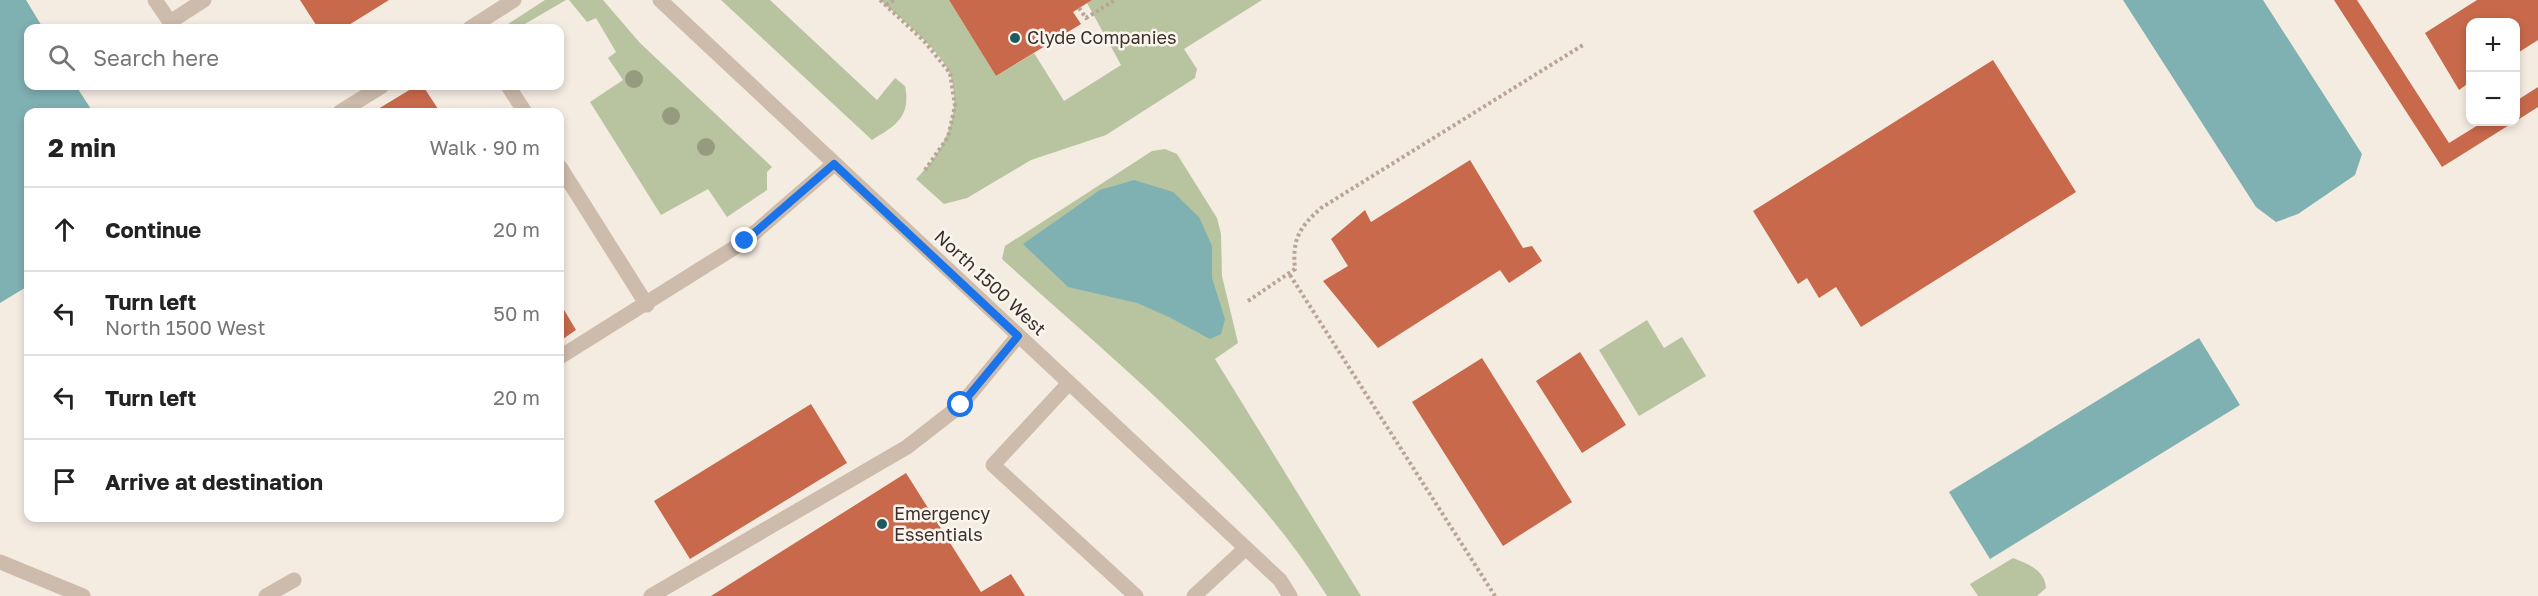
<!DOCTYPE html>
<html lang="en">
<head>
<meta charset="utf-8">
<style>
	:root { --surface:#fff; --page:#f2f2f2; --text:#222; --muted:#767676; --line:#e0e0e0 }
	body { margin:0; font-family:"Golos Text",sans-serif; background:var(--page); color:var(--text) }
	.controls { position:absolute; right:18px; top:18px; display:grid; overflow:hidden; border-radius:12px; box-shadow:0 3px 9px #0003 }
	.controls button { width:54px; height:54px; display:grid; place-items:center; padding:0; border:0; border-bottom:2px solid var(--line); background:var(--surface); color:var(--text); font:30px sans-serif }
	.stop { position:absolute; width:18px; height:18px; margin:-14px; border:4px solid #1a73e8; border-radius:50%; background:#fff }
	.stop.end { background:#1a73e8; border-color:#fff; box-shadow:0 2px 6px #0008 }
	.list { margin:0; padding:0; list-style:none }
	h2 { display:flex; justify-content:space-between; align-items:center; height:78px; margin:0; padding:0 24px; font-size:26px }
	h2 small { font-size:20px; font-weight:400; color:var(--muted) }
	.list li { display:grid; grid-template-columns:39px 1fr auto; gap:18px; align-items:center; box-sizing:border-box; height:84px; padding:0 24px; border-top:2px solid var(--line) }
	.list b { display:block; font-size:22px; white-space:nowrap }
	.list p { margin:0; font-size:20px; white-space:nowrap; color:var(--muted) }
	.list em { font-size:20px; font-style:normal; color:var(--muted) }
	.icon { flex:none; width:33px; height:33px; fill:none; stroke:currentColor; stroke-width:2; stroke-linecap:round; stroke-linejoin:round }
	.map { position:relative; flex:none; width:2538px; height:596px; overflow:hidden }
	.search { position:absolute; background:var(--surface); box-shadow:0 3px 9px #0003; left:24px; top:24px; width:540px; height:66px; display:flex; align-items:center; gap:15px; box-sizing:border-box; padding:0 21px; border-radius:12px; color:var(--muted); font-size:22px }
	.panel { position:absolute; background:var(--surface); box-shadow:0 3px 9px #0003; left:24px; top:108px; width:540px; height:414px; border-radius:12px }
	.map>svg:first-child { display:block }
	.green { fill:#b8c4a0 }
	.water { fill:#7fb0b2 }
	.building { fill:#c8694b }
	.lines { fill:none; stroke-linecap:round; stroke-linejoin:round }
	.path { stroke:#b9a596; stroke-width:4; stroke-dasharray:3 3; stroke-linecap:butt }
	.minor { stroke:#cdbbac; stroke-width:15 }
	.tree { fill:#969b7f }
	.route { stroke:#1a73e8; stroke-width:8 }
	.poi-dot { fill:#1f5a5e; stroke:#fbf5ee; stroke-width:2 }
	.labels { text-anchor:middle; stroke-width:5; stroke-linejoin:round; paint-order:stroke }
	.poi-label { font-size:18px; fill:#3b302b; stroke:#fbf5ee; text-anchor:start }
	.street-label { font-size:18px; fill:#3b302b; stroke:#fbf5ee }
</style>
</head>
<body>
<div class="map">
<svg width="2538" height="596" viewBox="0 0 2538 596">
	<rect width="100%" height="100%" fill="#f4ebe1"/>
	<!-- green -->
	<path class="green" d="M545,0H566L518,28H502Z
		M569,0H603L640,43L772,167L767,172V190L727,217L708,189L661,215L590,102L623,80L608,58L616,52L596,18L587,22Z
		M721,0H770L877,100L895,78L905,86C911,116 897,125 872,140Z
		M880,0H949L996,76L1034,53L1064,101L1121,65L1087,3L1092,0H1262L1184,49L1197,69L1195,78L1106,135L1031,160L967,198L944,204L916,179C944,151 963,114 950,74C943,53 898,16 880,0Z
		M1165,149L1177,154L1217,218L1221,234L1222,276L1238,343L1215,359L1361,596H1327C1245,464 1116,363 1002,259L1005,246L1152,151Z
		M1647,320L1664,348L1682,337L1706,376L1639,416L1599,350Z
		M2013,558C2028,564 2045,570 2046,588L2037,596H1978L1970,584Z"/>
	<!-- water -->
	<path class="water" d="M0,0H26L43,28H28V86H76L93,112H28V286L0,303Z
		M2123,0H2263L2362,154L2355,175L2298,214L2276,222L2256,207Z
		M1134,180L1173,192L1199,217L1212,246V278L1225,319L1221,334L1210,339L1169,317L1137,303L1068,287L1023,244L1100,190Z
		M2199,338L2240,405L1990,559L1949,492Z"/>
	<!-- building -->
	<path class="building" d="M300,0H389L344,28H318Z
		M949,0H1092L1073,12L1081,24L996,76Z
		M2334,0H2357L2449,143L2483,122H2514L2442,167Z
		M2477,0H2538V40L2516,54V22H2470V82L2459,90L2425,33Z
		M1993,60L2076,192L1861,327L1836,287L1819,298L1807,278L1798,284L1753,211Z
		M416,86H423L440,112H373Z
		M2538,87V107L2516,121V101Z
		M1470,160L1523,248L1532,246L1542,261L1509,283L1500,270L1378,348L1323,281L1348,266L1331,239L1365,210L1371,222Z
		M560,303L576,330L560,341Z
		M1580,352L1626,425L1582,453L1536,381Z
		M1482,358L1572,502L1503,546L1412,402Z
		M811,404L847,463L690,559L654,501Z
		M906,473L981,592L1011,574L1025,596H711Z"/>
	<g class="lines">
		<!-- path -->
		<path class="path" d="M880,0L924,41L950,73L955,106L948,137L925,170
			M886,5L894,0
			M1079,8L1086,18L1115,0
			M1290,275L1495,596
			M1248,301L1295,269C1292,239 1299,228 1321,208L1583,45"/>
		<!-- minor -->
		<path class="minor" d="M155,0L170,22L204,0
			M660,0L1280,580L1290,596
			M470,28L514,0
			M508,86L525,112
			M340,112L382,86
			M560,167L647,305
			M560,357L745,241L834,164
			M1069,383L993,465L1136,596
			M0,562L83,596
			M266,596L294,580
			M651,596L907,447L961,405L1018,336
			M1194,596L1246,548"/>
	</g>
	<!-- trees -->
	<g class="tree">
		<circle cx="634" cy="79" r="9"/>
		<circle cx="671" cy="116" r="9"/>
		<circle cx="706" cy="147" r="9"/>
	</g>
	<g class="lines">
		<!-- route -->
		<path class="route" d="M745,241L834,164L1018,336L961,405"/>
	</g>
	<!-- markers -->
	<g class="poi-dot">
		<circle cx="1015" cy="38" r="6"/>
		<circle cx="882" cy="524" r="6"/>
	</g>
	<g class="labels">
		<!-- poi labels -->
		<g class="poi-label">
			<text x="1027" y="44">Clyde Companies</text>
			<text x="894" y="520">Emergency<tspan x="894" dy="21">Essentials</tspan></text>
		</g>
		<!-- street labels -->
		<g class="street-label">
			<text transform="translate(990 283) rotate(43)" y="6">North 1500 West</text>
		</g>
	</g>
</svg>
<div class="controls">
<button>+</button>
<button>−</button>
</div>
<div class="stop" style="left:961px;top:405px"></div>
<div class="stop end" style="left:745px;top:241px"></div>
<div class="search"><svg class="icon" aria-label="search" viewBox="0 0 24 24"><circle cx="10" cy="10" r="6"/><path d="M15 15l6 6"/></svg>Search here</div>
<section class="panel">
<h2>2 min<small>Walk · 90 m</small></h2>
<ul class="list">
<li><svg class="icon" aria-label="ahead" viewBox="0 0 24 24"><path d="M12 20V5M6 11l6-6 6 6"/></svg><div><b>Continue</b></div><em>20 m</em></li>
<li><svg class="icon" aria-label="left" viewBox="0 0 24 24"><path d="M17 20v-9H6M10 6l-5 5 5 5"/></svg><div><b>Turn left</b><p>North 1500 West</p></div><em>50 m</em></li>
<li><svg class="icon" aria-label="left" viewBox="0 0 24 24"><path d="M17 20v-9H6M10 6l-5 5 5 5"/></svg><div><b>Turn left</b></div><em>20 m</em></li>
<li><svg class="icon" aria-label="arrive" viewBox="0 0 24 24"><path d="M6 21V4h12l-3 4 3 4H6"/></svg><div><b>Arrive at destination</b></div></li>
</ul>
</section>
</div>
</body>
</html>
